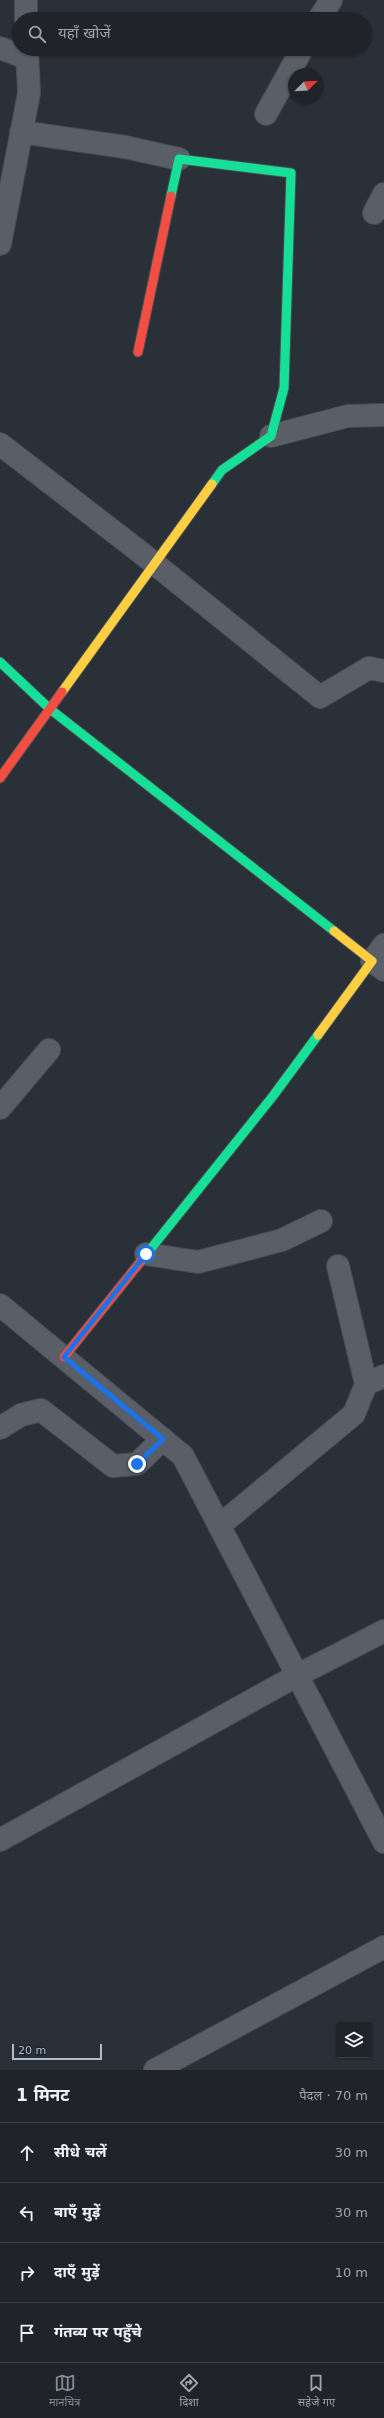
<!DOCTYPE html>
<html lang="hi">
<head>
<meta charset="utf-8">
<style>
	:root { --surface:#20242a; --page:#2d3036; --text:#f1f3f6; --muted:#a2a4a8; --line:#3d4147; --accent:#848b96 }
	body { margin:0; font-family:"DejaVu Sans","Noto Sans Devanagari",sans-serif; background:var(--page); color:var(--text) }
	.controls { position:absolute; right:12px; bottom:12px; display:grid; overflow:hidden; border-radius:4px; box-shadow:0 1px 3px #0004 }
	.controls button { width:36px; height:36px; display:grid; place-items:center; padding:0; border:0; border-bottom:1px solid var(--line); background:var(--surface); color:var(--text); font:20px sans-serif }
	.compass { position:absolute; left:288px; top:68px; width:36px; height:36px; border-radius:50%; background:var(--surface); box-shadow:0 1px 3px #0004; rotate:66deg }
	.scale { position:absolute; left:12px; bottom:10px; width:90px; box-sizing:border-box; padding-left:4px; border:2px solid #b4bcc9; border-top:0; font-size:11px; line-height:14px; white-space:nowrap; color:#b4bcc9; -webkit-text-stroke:3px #1d2633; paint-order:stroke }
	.stop { position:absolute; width:12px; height:12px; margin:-9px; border:3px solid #1a73e8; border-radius:50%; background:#fff }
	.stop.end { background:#1a73e8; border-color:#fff; box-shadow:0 1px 4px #0008 }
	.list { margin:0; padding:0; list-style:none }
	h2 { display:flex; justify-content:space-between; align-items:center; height:52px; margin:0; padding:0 16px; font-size:17px }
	h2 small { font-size:13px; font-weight:400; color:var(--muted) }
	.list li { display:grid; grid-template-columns:26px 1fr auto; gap:12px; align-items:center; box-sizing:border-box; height:60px; padding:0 16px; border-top:1px solid var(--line) }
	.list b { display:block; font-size:15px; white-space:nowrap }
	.list em { font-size:13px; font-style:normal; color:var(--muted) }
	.icon { flex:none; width:22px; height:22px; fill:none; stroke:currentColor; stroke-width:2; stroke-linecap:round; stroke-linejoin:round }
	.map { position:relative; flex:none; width:384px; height:2070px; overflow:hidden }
	.search { position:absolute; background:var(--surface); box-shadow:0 1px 3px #0004; left:12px; right:12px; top:12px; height:44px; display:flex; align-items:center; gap:10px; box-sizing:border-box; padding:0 14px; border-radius:22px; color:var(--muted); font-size:15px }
	.sheet { height:292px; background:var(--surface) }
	nav { display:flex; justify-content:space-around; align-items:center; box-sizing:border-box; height:56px; border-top:1px solid var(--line); background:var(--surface); font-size:11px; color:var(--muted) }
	nav a { display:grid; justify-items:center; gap:2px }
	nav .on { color:var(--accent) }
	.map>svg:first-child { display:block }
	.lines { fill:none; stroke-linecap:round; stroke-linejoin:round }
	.street-casing { stroke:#484c53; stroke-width:24 }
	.fast-casing { stroke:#484c53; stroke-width:11 }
	.slow-casing { stroke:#484c53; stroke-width:11 }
	.jam-casing { stroke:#484c53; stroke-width:11 }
	.street { stroke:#5a5e66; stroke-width:22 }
	.fast { stroke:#16e098; stroke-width:9 }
	.slow { stroke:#ffcf43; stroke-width:9 }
	.jam { stroke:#f24e42; stroke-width:9 }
	.route { stroke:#1a73e8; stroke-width:5 }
</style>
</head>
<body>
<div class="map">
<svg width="384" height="2070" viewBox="0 0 384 2070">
	<rect width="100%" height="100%" fill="#2a3038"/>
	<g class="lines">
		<!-- street casing -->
		<g class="street-casing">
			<path id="street" d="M26,0V19
				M319,19L331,0
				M0,48L27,58
				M266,114L302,49
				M21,132L125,147L179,159
				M374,213L384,194
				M0,244L29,93L27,49
				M271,436L348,416L384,415
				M0,444L140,552L320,697L369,668L384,671
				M384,945L372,961L384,970
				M0,1108L49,1050
				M146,1254L198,1262L282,1240L321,1221
				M0,1305L183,1456L384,1842
				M366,1384L384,1376
				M0,1428L21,1415L41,1410L113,1466L137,1464L163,1439
				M219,1526L354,1414L366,1384L338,1266
				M0,1840L296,1676L384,1631
				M155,2070L384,1947"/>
		</g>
		<!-- fast casing -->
		<g class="fast-casing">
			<path id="fast" d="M171,196L179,159L291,173L284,388L271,436L222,470L212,484
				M0,662L50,709L334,931
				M141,1261L273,1096L318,1035"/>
		</g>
		<!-- slow casing -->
		<g class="slow-casing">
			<path id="slow" d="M62,692L212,484
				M318,1035L372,961L334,931"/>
		</g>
		<!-- jam casing -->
		<g class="jam-casing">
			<path id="jam" d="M138,352L171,196
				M0,778L62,692
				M64,1357L141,1261"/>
		</g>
		<!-- street -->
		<use href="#street" class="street"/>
		<!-- fast -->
		<use href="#fast" class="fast"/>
		<!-- slow -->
		<use href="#slow" class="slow"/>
		<!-- jam -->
		<use href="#jam" class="jam"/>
	</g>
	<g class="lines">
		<!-- route -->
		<path class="route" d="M137,1464L163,1439L64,1357L146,1254"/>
	</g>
</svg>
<div class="controls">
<button><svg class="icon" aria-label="layers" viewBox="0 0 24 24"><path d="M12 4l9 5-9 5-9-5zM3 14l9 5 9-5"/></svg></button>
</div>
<svg class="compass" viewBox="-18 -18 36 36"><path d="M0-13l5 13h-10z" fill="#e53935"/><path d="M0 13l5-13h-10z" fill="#a2a4a8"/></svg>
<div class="scale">20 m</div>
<div class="stop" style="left:146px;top:1254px"></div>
<div class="stop end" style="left:137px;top:1464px"></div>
<div class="search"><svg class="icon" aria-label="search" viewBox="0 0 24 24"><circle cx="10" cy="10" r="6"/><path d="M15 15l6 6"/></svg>यहाँ खोजें</div>
</div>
<section class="sheet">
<h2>1 मिनट<small>पैदल · 70 m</small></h2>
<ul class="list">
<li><svg class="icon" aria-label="ahead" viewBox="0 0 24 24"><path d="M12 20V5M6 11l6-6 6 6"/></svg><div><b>सीधे चलें</b></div><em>30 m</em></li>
<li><svg class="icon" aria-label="left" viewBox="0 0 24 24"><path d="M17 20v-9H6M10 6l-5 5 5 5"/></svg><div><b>बाएँ मुड़ें</b></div><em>30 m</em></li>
<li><svg class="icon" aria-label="right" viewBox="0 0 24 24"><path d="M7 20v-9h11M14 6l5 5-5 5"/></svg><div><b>दाएँ मुड़ें</b></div><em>10 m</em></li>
<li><svg class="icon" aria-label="arrive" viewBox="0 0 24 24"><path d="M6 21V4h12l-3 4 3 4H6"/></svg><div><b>गंतव्य पर पहुँचे</b></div></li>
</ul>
</section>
<nav>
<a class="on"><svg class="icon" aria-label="map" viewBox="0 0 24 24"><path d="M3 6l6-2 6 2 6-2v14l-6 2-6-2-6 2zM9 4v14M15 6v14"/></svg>मानचित्र</a>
<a><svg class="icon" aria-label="directions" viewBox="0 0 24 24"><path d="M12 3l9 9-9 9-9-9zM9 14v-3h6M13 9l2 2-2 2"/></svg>दिशा</a>
<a><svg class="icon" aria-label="saved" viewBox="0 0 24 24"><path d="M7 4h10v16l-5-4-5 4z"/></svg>सहेजे गए</a>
</nav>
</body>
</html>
